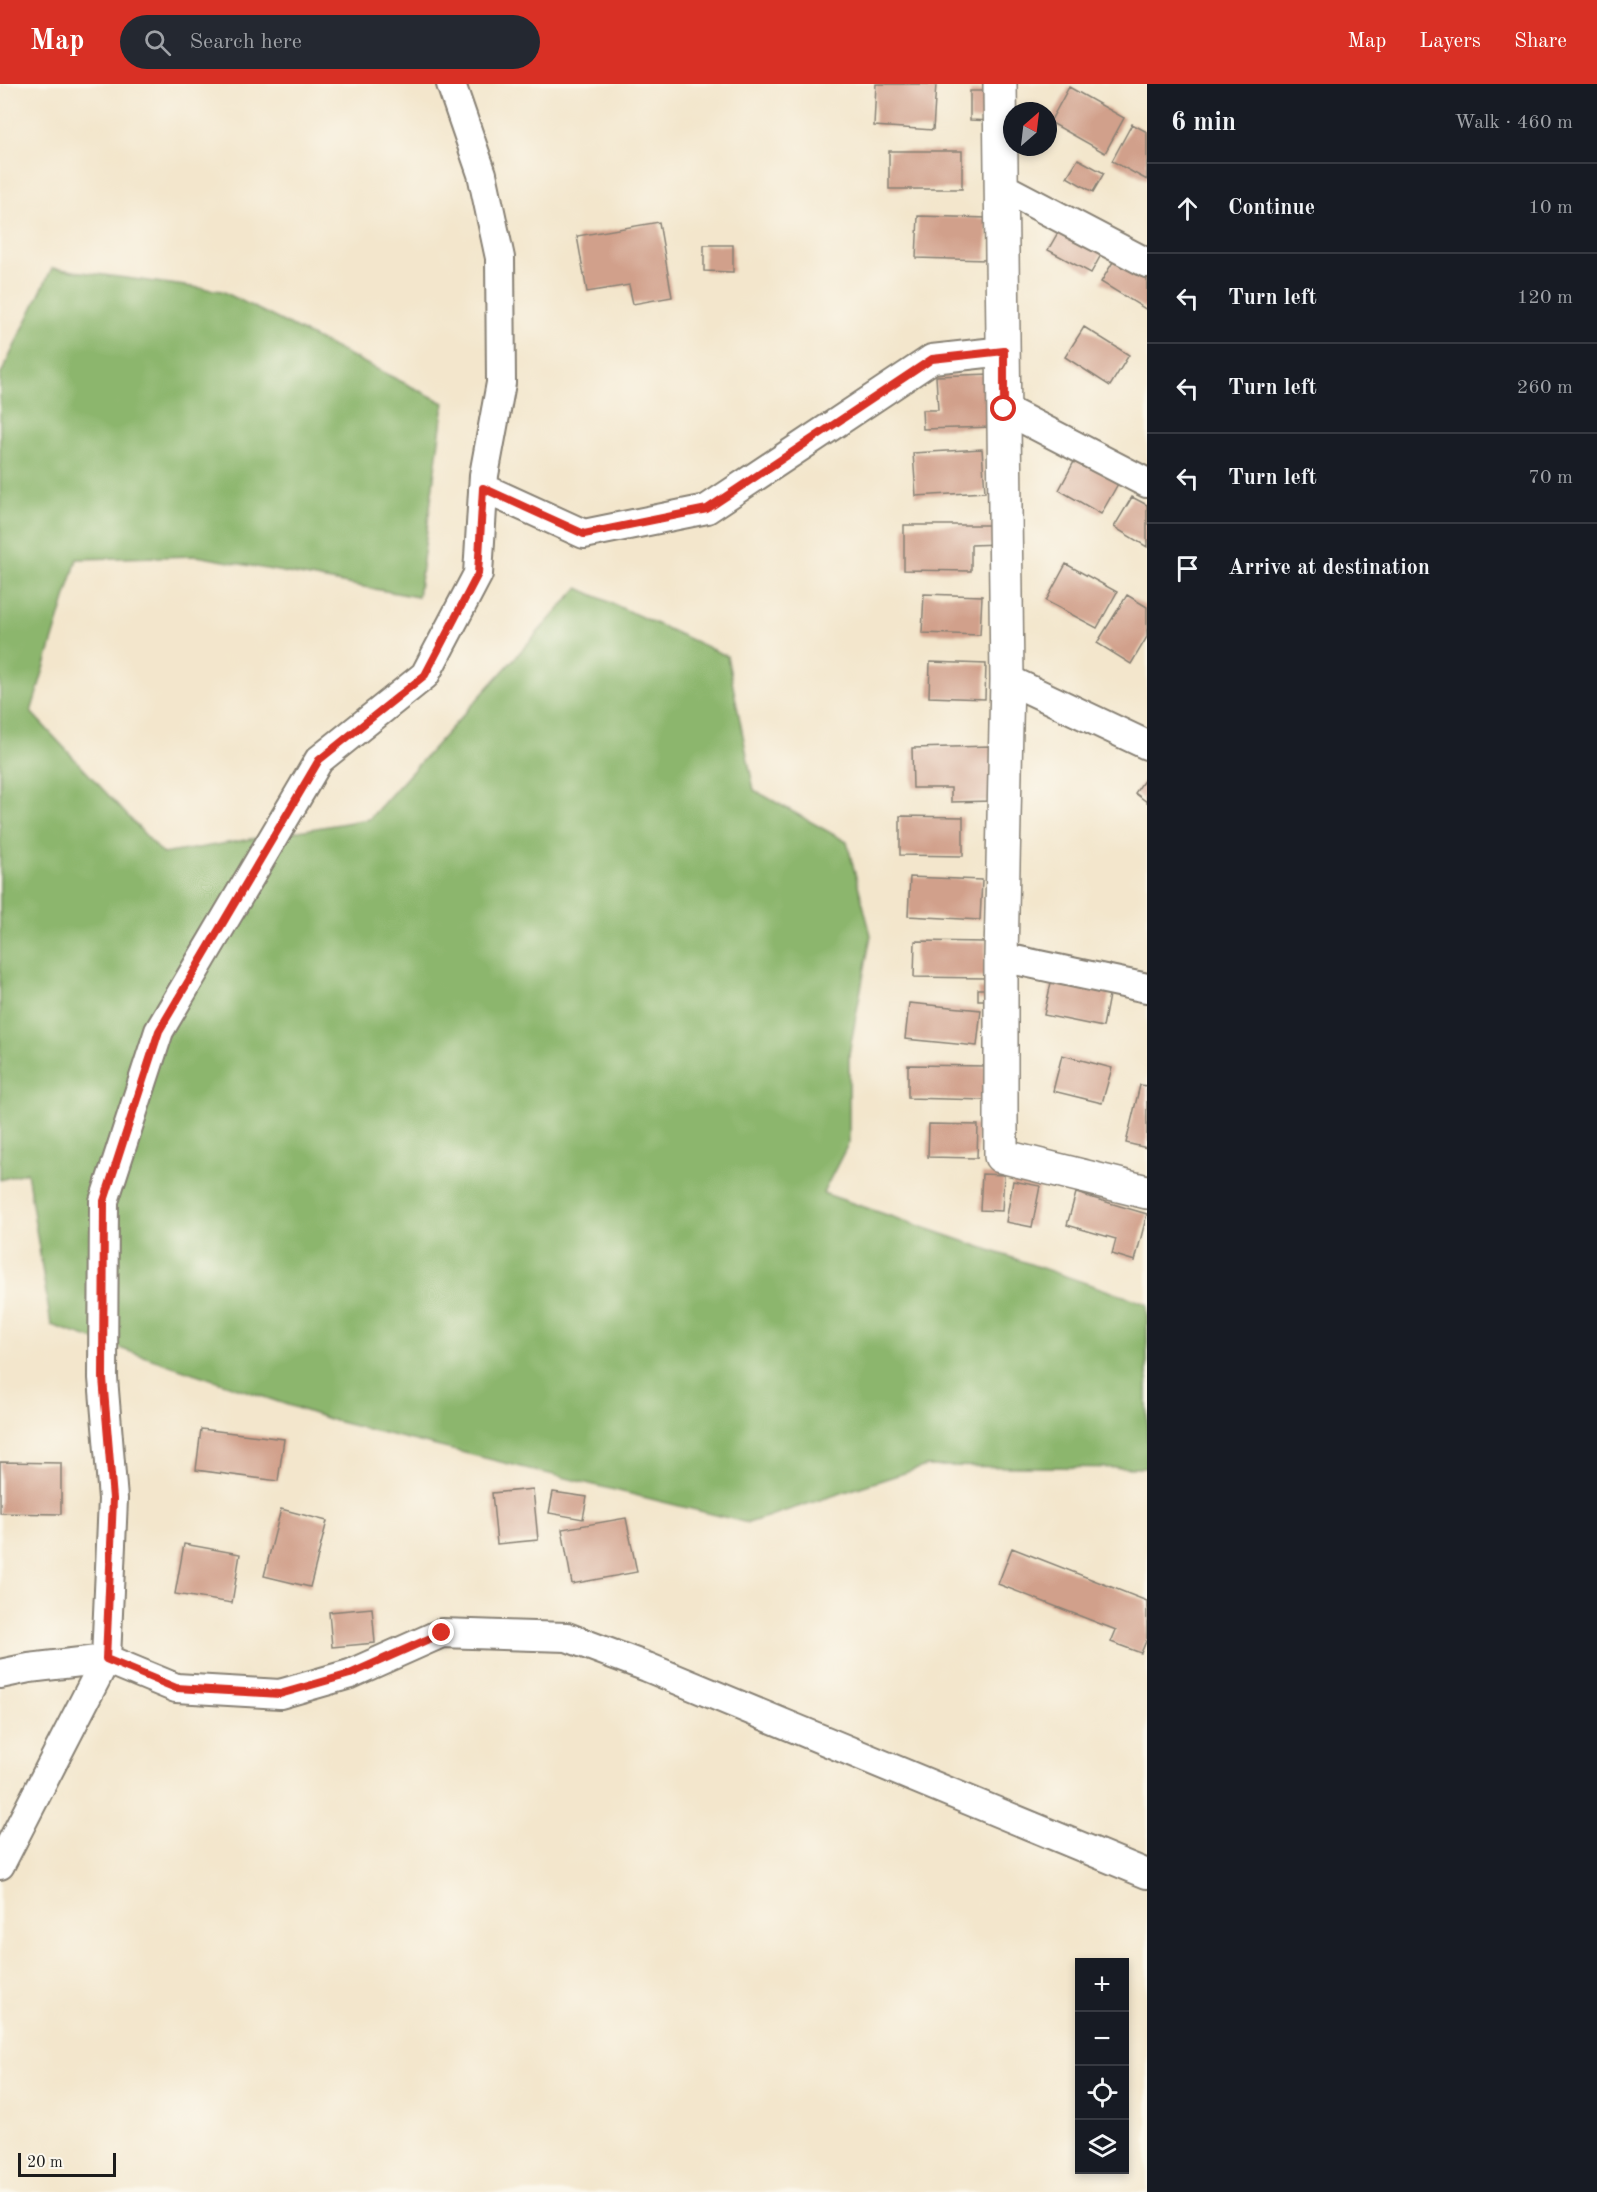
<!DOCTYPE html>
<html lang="en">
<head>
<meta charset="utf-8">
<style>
	:root { --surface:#171b24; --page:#242831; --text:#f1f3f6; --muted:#9ea1a6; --line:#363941; --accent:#d93025 }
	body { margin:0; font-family:"Old Standard TT",serif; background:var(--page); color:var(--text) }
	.controls { position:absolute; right:18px; bottom:18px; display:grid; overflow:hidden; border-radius:0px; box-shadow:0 3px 9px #0003 }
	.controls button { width:54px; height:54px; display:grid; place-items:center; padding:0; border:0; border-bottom:2px solid var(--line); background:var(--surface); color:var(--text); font:30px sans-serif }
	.compass { position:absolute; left:1003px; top:18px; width:54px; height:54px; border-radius:50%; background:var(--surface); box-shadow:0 3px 9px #0003; rotate:28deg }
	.scale { position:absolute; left:18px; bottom:15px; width:98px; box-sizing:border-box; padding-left:6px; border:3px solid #1c1c1c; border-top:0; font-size:16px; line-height:21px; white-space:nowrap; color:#1c1c1c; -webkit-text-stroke:4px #fbf7ec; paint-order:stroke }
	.stop { position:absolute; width:18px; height:18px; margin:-14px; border:4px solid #d93025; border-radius:50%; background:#fff }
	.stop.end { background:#d93025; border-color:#fff; box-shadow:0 2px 6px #0008 }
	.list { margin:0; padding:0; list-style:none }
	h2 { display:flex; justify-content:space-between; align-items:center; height:78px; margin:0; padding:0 24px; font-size:26px }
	h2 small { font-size:20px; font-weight:400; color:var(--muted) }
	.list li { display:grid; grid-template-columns:39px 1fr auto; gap:18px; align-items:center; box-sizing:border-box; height:90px; padding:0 24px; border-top:2px solid var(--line) }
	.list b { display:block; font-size:22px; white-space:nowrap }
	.list em { font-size:20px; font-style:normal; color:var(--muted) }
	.icon { flex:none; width:33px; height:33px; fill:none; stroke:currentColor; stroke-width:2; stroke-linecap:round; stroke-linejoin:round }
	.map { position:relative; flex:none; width:1147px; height:2108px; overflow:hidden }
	header { display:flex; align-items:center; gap:36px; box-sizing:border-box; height:84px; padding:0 30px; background:var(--accent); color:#fff }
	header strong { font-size:28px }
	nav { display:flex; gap:33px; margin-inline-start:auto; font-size:21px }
	.search { width:420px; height:54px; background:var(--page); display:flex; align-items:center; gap:15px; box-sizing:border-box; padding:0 21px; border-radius:33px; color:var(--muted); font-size:22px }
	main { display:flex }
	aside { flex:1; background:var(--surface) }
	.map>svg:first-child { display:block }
	.forest { fill:#8cb66d; stroke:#546944; stroke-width:1.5 }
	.building { fill:#d1a08b }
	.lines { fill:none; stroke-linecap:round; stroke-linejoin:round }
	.street-casing { stroke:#888174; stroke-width:32 }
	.secondary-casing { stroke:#888174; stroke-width:36 }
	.street { stroke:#fff; stroke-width:28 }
	.secondary { stroke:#fff; stroke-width:33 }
	.route { stroke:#d93025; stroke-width:8 }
</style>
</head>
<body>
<header>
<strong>Map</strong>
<div class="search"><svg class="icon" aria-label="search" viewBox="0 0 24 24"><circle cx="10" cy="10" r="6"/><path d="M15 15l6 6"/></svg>Search here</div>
<nav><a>Map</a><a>Layers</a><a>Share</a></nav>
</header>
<main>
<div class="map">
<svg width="1147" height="2108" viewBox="0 0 1147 2108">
	<rect width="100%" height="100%" fill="#fbf7ec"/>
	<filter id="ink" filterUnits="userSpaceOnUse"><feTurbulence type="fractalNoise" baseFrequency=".0167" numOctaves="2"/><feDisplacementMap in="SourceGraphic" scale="12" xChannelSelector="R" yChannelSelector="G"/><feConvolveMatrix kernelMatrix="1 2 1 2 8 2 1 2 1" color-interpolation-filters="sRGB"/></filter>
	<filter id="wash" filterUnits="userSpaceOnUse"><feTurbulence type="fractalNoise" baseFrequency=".008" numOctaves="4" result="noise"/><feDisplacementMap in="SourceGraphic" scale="24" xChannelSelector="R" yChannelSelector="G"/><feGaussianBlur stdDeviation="1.35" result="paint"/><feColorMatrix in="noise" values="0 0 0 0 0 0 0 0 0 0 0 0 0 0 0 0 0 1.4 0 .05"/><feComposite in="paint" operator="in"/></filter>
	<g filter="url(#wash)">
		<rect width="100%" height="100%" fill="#f3e6cc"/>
		<!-- forest -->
		<path class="forest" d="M52,184L222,207L444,319L418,513L197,472L77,475L31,628L163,770L369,735L578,504L727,572L754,706L847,758L871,851L849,970V1058L823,1109L1147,1220V1384L926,1382L748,1439L335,1337L51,1241L27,1088L0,1096V292Z"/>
		<g id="blocks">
			<!-- building -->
			<path class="building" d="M876,0H936L933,46L874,42Z
				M1069,3L1124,34L1105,69L1050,38Z
				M970,7H995V37L970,36Z
				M1132,40L1147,48V96L1112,77Z
				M889,67H962V105H889Z
				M1078,75L1104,89L1093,108L1067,93Z
				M918,132L988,134L986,176L916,174Z
				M659,138L672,213L633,220L629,201L587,208L577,152Z
				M1060,145L1102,169L1091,189L1048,166Z
				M704,161H733V188L704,187Z
				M1117,171L1147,189V226L1101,198Z
				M1084,243L1129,271L1110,302L1065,273Z
				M990,290L993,343L923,345L922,326H938L936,292Z
				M982,365L985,408L916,412L913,369Z
				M1076,374L1119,398L1101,430L1059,406Z
				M1132,413L1147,421V463L1114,443Z
				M904,441H998L999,460L971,461V487L904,486Z
				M1066,480L1117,508L1097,544L1046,517Z
				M924,510L982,512L980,551L922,549Z
				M1127,511L1147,523V553L1131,580L1097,559Z
				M930,578L986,580L985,615L929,613Z
				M992,662L993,717L951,718V704H913L912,664Z
				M1147,692V718L1135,709Z
				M900,732L963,733V772L900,771Z
				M910,793L982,796L980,836L908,832Z
				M915,857L986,858L985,894L914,893Z
				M1052,894L1110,906L1103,943L1044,931Z
				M978,905H995L996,916H978Z
				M909,919L981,926L977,962L905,955Z
				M1062,971L1112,984L1102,1019L1053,1007Z
				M908,981L986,982L985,1016L908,1014Z
				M1140,1001L1147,1002V1064L1126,1059Z
				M929,1040L978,1041L977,1074L928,1073Z
				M982,1090L1004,1091L1002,1127L980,1126Z
				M1013,1097L1040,1102L1032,1143L1006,1138Z
				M1076,1109L1147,1130L1135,1177L1112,1170L1116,1155L1067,1141Z
				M201,1345L284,1355L278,1397L196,1386Z
				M0,1378L61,1379V1430L0,1429Z
				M533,1405L538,1456L497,1460L492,1409Z
				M553,1408L587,1413L583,1435L549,1429Z
				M281,1425L327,1437L310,1503L264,1492Z
				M626,1434L637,1488L572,1500L562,1445Z
				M184,1460L240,1470L232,1519L175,1510Z
				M1012,1464L1147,1517V1555L1141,1569L1111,1558L1116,1546L998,1500Z
				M372,1524L375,1559L332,1563L329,1528Z"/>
		</g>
	</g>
	<g filter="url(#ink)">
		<use href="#blocks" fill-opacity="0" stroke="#888174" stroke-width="1.5"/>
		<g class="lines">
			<!-- street casing -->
			<g class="street-casing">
				<path id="street" d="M1002,103L1147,179
					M1004,325L1147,399
					M483,404L584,450L707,425L932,275L1004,267
					M1007,595L1147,661
					M1001,873L1147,904
					M0,1590L29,1584L106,1575L176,1604L280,1610L350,1590L442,1549L567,1553L647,1583L1147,1790
					M0,1781L106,1575L113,1415L103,1294L104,1117L159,947L319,676L425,591L478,490L484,391L501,299L500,174L482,90L451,0"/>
			</g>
			<!-- secondary casing -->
			<g class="secondary-casing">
				<path id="secondary" d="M1000,0L1007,595L1001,873V1072L1147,1108"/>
			</g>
			<!-- street -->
			<use href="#street" class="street"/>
			<!-- secondary -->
			<use href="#secondary" class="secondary"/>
		</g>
	</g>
	<g class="lines" filter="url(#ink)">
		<!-- route -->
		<path class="route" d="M442,1549L350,1590L280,1610L176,1604L106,1575L113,1415L103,1294L104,1117L159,947L319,676L425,591L478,490L483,404L584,450L707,425L932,275L1004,267V325"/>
	</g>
</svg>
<div class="controls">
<button>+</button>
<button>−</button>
<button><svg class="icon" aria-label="locate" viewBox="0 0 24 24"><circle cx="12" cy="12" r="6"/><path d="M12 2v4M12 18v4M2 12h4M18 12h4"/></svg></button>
<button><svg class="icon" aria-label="layers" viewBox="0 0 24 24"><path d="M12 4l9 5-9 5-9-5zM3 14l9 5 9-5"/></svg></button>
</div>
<svg class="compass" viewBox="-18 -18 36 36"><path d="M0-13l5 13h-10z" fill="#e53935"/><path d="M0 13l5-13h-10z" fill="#9ea1a6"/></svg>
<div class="scale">20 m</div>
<div class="stop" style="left:1004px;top:325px"></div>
<div class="stop end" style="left:442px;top:1549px"></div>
</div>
<aside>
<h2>6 min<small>Walk · 460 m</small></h2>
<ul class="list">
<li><svg class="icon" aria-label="ahead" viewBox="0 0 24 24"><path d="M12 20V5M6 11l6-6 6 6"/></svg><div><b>Continue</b></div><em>10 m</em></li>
<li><svg class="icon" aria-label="left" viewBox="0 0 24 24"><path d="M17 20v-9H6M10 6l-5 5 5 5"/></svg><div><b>Turn left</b></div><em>120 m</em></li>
<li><svg class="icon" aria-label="left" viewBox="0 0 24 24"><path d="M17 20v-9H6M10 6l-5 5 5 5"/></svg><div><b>Turn left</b></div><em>260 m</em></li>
<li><svg class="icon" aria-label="left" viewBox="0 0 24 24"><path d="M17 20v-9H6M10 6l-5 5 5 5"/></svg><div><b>Turn left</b></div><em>70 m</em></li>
<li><svg class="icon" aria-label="arrive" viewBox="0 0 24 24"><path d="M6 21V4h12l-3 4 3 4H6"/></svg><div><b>Arrive at destination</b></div></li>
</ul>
</aside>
</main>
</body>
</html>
